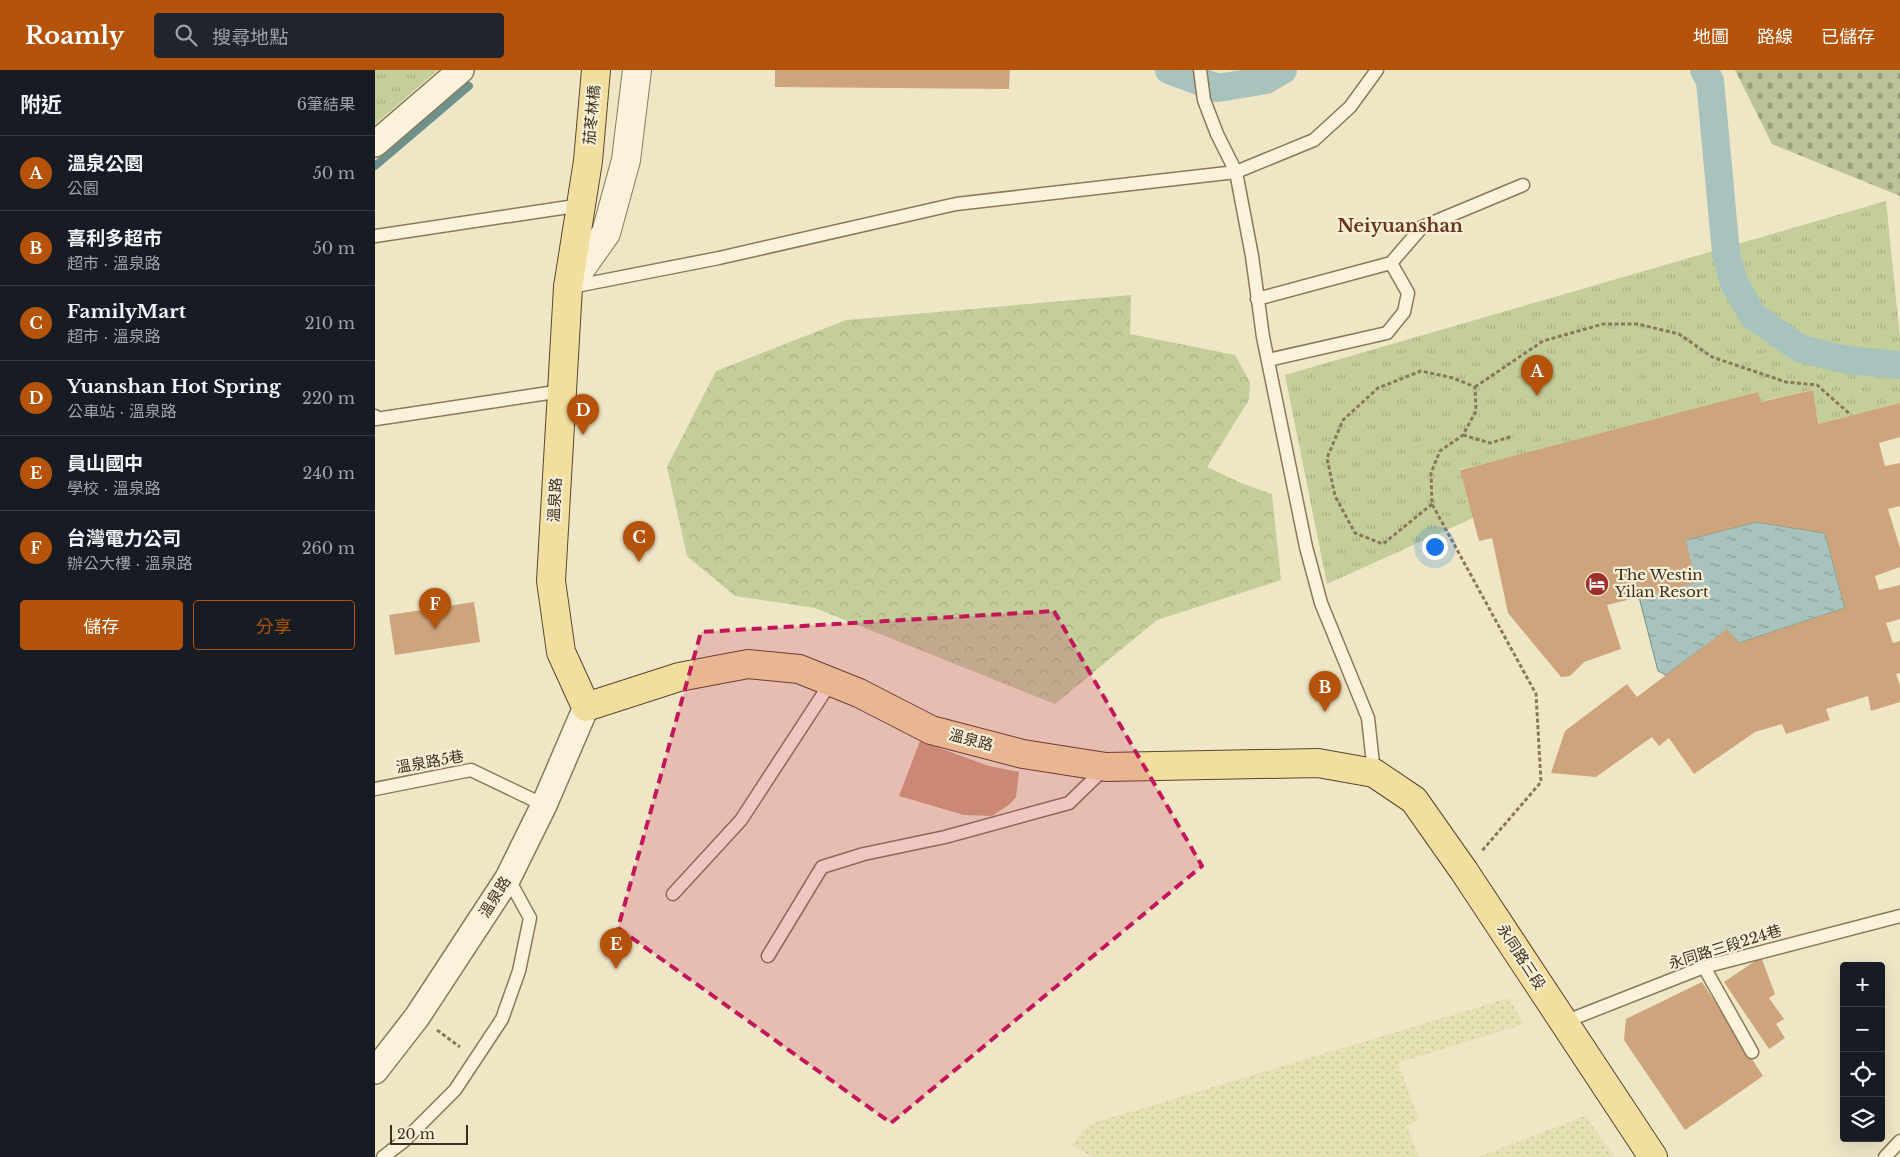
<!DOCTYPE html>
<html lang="zh-TW">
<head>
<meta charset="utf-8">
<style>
	:root { --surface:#171b24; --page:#20242c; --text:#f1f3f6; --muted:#9ea1a6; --line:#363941; --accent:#b45309 }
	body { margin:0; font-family:"Libre Baskerville","Noto Sans TC",serif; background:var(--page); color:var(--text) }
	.controls { position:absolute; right:15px; bottom:15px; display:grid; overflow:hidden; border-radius:5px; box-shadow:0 5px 20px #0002 }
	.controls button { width:45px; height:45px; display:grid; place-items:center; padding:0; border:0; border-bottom:1px solid var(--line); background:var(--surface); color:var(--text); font:25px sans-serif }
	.scale { position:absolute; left:15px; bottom:12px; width:78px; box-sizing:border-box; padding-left:5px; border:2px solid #3b2f1f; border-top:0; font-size:14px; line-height:18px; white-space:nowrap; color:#3b2f1f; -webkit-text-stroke:4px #f6efd6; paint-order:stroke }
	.you { position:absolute; left:1059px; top:476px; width:18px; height:18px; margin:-12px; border:4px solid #fff; border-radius:50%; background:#1a73e8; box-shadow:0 0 0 8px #1a73e833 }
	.badge { display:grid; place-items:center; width:32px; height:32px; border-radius:50%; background:var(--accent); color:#fff; font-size:16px; font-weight:700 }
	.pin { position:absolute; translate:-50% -41px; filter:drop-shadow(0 1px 2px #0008) }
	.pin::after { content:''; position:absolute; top:26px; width:18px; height:15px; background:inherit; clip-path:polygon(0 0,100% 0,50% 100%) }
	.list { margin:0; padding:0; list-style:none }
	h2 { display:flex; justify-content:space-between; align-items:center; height:65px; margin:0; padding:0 20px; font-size:21px }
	h2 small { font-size:16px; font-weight:400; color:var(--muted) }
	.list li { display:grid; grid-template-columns:32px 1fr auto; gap:15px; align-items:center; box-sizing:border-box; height:75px; padding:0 20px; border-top:1px solid var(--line) }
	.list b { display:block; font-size:19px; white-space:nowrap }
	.list p { margin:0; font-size:16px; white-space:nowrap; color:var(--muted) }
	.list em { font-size:16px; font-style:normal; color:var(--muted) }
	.actions { display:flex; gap:10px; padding:15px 20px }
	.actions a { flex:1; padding:11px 0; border:1px solid var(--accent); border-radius:5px; text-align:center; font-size:18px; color:var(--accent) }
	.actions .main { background:var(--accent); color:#fff }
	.icon { flex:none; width:28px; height:28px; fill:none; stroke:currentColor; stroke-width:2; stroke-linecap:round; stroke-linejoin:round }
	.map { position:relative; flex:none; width:1525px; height:1087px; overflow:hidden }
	header { display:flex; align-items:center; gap:30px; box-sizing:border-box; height:70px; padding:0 25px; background:var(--accent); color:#fff }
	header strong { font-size:24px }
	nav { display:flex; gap:28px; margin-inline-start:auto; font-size:18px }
	.search { width:350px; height:45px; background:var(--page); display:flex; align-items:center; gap:12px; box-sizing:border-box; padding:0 18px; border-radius:5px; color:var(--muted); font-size:19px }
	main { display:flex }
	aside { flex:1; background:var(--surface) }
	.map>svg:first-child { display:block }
	.farmland { fill:url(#farmland-dots) }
	.forest { fill:url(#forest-crowns) }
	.cemetery { fill:url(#cemetery-stones) }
	.park { fill:url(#park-tufts) }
	.water { fill:url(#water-ripples); stroke:#6e928b }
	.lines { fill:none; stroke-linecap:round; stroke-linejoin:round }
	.stream { stroke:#6e928b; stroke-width:8 }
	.canal { stroke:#a8c3bd; stroke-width:28 }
	.building { fill:#cea47c }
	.service-casing { stroke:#8b785b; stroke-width:15 }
	.minor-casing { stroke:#8b785b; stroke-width:28 }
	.tertiary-casing { stroke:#8b785b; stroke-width:30 }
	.primary-casing { stroke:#59462f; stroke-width:30 }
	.path { stroke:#8b785b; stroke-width:3; stroke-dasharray:4 2.5; stroke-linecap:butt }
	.service { stroke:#faf2da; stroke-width:12 }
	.minor { stroke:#faf2da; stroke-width:25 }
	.tertiary { stroke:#faf2da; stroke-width:28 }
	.primary { stroke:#f2de9e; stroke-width:28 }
	.marked { fill:#c2185b; fill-opacity:0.2; stroke:#c2185b; stroke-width:4; stroke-dasharray:10 6; stroke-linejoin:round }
	.labels { text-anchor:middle; stroke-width:4.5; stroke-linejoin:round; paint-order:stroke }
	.street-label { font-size:15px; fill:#3b2f1f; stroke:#f6efd6 }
	.poi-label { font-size:15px; fill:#3b2f1f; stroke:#f6efd6; text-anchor:start }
	.quarter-label { font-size:18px; font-weight:bold; fill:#69331e; stroke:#f6efd6 }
</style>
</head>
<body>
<header>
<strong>Roamly</strong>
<div class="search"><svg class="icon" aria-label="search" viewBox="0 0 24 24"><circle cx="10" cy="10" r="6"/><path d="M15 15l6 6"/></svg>搜尋地點</div>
<nav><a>地圖</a><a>路線</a><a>已儲存</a></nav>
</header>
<main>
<aside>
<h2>附近<small>6筆結果</small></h2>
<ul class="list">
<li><span class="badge">A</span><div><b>溫泉公園</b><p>公園</p></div><em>50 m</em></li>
<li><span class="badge">B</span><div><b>喜利多超市</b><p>超市 · 溫泉路</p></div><em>50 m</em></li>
<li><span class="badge">C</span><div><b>FamilyMart</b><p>超市 · 溫泉路</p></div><em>210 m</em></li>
<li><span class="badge">D</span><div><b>Yuanshan Hot Spring</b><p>公車站 · 溫泉路</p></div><em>220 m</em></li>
<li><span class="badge">E</span><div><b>員山國中</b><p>學校 · 溫泉路</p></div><em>240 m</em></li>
<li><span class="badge">F</span><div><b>台灣電力公司</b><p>辦公大樓 · 溫泉路</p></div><em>260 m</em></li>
</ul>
<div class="actions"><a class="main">儲存</a><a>分享</a></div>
</aside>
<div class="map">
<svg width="1525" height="1087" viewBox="0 0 1525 1087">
	<defs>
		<pattern id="farmland-dots" width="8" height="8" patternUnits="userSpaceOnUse" patternTransform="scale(1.25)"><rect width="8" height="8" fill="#e5e1b4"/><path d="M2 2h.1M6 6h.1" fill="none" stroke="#c5c19a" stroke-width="1.8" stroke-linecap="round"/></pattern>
		<pattern id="forest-crowns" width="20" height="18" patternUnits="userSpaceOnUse" patternTransform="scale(1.25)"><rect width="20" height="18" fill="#c4ce9a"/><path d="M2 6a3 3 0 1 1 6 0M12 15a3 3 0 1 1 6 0" fill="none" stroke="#a9b184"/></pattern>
		<pattern id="cemetery-stones" width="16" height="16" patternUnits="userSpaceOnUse" patternTransform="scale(1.25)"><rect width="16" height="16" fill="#bbc399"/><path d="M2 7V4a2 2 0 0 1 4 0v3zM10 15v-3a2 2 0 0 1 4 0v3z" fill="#999f7c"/></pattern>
		<pattern id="park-tufts" width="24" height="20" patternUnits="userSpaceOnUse" patternTransform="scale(1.25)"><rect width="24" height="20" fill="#c4ce9a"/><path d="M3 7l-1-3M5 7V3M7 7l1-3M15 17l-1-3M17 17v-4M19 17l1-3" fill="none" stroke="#a9b184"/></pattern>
		<pattern id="water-ripples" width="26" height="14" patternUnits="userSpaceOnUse" patternTransform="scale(1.25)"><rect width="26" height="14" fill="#a8c3bd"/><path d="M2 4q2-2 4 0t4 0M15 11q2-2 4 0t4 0" fill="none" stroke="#8a9f99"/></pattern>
	</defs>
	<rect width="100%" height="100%" fill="#efe6c6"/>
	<!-- farmland -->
	<path class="farmland" d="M1134,928L1149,954L1023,993L1044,1050L1032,1056L1044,1087H718L696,1075L715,1054Z
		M1210,1046L1240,1087H1103Z"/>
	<!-- forest -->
	<path class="forest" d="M756,225L755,264L860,285L875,312L874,330L832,397L866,413L897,424L906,510L782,550L680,634L440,538L360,526L312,486L292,397L341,301L471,250Z"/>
	<!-- cemetery -->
	<path class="cemetery" d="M1360,0H1525V126L1397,74Z"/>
	<!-- park -->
	<path class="park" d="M0,0H63L0,54Z
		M1511,131L1525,268V333L1443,354L1437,320L1085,399L1098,448L952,514L910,305Z"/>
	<!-- water -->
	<path class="water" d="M1381,452L1450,463L1470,538L1364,573L1352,560L1291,605L1283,601L1264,527L1311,470Z"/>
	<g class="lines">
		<!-- stream -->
		<path class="stream" d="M0,96L94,16"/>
		<!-- canal -->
		<path class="canal" d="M794,0L843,18L891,10L908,0
			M1329,0L1335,11L1351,183L1359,213L1378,246L1426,279L1472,290L1525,295"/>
	</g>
	<!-- building -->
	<path class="building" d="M400,0H635L634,19L400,17Z
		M1438,320L1443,354L1525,333V367L1504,373L1510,396L1525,393V436L1513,439L1525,478V497L1500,506L1504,520L1525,515V549L1511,553L1518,573L1525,571V603L1521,604L1525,616V632L1496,641L1493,626L1451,639L1455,650L1411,664L1407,654L1380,662L1319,704L1294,668L1284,676L1277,667L1221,707L1176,703L1190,661L1252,614L1262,627L1352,559L1364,573L1470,538L1450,463L1381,452L1311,470L1321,513L1232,535L1246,579L1209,592L1195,606L1186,607L1133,543L1117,468L1104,471L1085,400L1383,322L1386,332Z
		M99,532L105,572L20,585L14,545Z
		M545,671L614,696L644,702L641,727L635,734L617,746L589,745L524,726Z
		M1386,887L1400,924L1394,928L1409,949L1401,954L1410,968L1394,979L1349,912Z
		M1327,912L1388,1006L1310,1060L1249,970L1251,949Z"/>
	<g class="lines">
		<!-- service casing -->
		<g class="service-casing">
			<path id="service" d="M825,0L829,30L842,64L861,102L877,186L888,267L931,477L946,533L993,648L999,703
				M0,166L207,135
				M196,217L344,188L581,134L861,102L939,70L975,37L1002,0
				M882,229L1016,193L1047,157L1148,115
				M893,290L1012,263L1029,242L1033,223L1016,193
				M0,346L1,349L187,321
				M0,719L96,700L169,735
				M298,824L366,750L456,612
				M393,886L447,797L489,784L570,767L694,733L730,698
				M1329,897L1377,982
				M1189,952L1329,897L1525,846
				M8,1087L29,1071L80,1020L127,949L144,901L155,848L133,808
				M1510,1087L1525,1071"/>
		</g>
		<!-- minor casing -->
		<g class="minor-casing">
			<path id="minor" d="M0,74L86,0
				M0,1001L42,947L133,808L169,735L211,637"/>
		</g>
		<!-- tertiary casing -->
		<g class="tertiary-casing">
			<path id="tertiary" d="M193,217L231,163L251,90L262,0"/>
		</g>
		<!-- primary casing -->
		<g class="primary-casing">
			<path id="primary" d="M221,0L213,91L193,217L176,511L186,582L211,637L304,607L373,594L424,599L484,623L556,660L648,684L731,697L943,693L999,703L1039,730L1089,801L1278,1087"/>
		</g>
		<!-- path -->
		<path class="path" d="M1100,317L1168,271L1228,254H1263L1304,264L1337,287L1411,312L1442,315L1476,345
			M1088,365L1115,373L1138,366
			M1057,434L1008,474L980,463L960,426L952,388L968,350L1003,318L1046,301L1078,308L1100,317L1101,341L1088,365L1065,381L1056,403L1057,434L1161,624L1166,712L1106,782
			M62,960L85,977"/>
		<!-- service -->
		<use href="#service" class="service"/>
		<!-- minor -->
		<use href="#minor" class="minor"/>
		<!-- tertiary -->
		<use href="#tertiary" class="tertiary"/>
		<!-- primary -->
		<use href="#primary" class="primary"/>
	</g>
	<!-- marked area -->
	<path class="marked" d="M679,541L827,796L516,1053L243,858L326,562Z"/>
	<!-- icons -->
	<defs>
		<g id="hotel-disc" transform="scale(1.25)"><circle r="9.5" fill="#9c312a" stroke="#f6efd6"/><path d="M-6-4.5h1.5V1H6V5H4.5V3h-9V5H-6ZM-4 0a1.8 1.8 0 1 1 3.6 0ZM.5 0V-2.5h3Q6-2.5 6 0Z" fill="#fff"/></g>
	</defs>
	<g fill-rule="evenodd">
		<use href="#hotel-disc" x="1222" y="514"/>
	</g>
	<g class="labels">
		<!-- street labels -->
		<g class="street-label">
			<text transform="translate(217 45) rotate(-85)" y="5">茄苳林橋</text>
			<text transform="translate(180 430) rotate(-87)" y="5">溫泉路</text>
			<text transform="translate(596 670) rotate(15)" y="5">溫泉路</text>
			<text transform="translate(55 692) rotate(-10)" y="5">溫泉路5巷</text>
			<text transform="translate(120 827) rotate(-58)" y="5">溫泉路</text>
			<text transform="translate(1350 877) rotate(-17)" y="5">永同路三段224巷</text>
			<text transform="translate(1146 887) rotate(57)" y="5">永同路三段</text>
		</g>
		<!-- poi labels -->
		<g class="poi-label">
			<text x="1240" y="510">The Westin<tspan x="1240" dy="17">Yilan Resort</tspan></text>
		</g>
		<!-- quarter labels -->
		<g class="quarter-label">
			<text x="1025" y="162">Neiyuanshan</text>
		</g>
	</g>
</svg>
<div class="controls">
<button>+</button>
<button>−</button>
<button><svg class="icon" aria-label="locate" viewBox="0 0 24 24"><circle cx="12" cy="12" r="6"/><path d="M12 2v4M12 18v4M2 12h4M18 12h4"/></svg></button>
<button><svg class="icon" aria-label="layers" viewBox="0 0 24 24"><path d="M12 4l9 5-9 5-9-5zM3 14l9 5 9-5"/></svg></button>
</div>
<div class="scale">20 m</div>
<div class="you"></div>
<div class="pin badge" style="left:1162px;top:326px">A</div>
<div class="pin badge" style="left:950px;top:642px">B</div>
<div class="pin badge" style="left:264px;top:492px">C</div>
<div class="pin badge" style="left:208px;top:365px">D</div>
<div class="pin badge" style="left:241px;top:899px">E</div>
<div class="pin badge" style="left:60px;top:559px">F</div>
</div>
</main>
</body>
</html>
